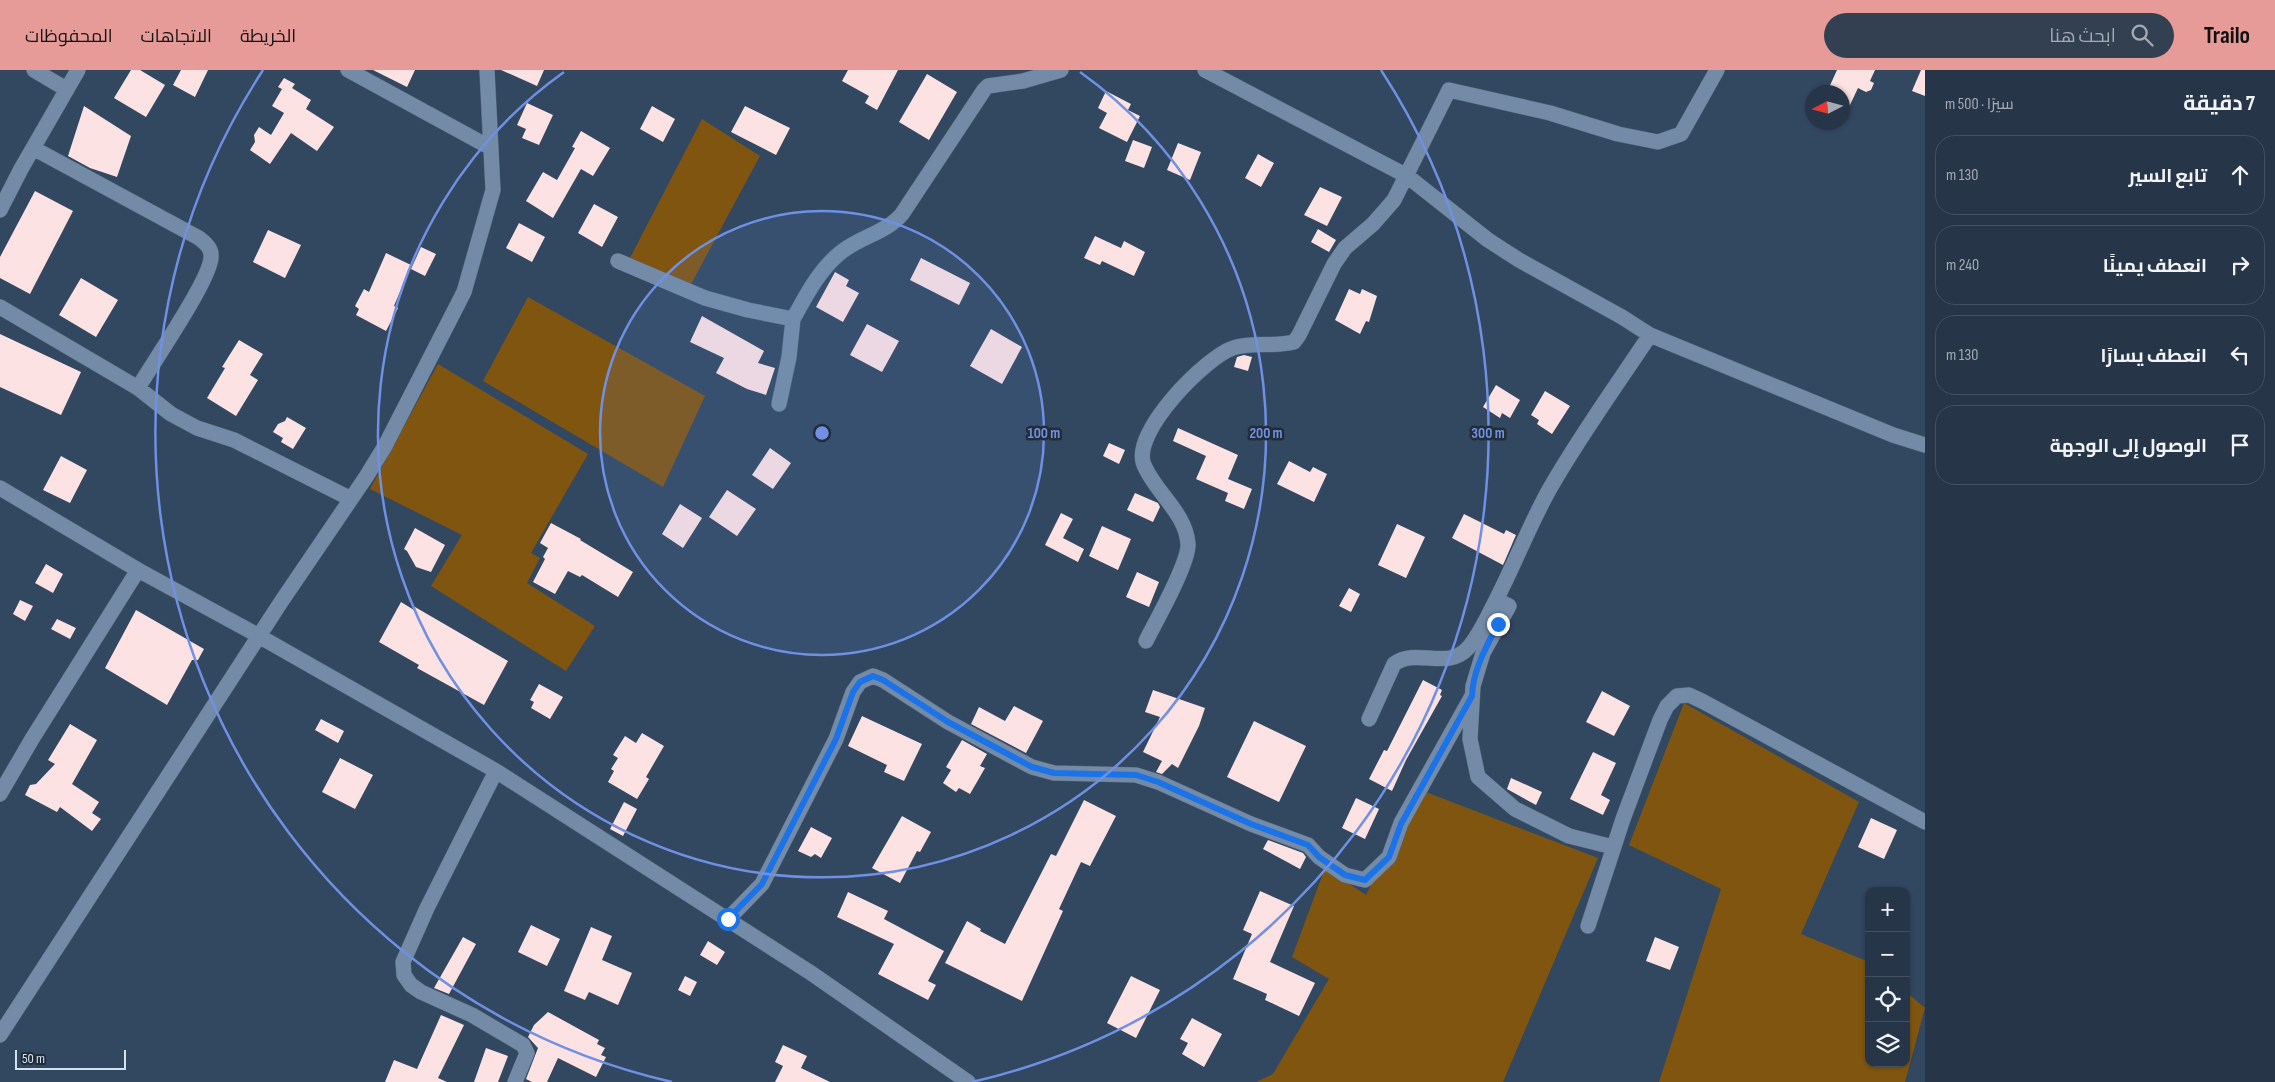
<!DOCTYPE html>
<html lang="ar">
<head>
<meta charset="utf-8">
<style>
	:root { --surface:#263548; --page:#324052; --text:#f1f3f6; --muted:#a4abb4; --line:#425060; --accent:#e69b98 }
	body { margin:0; font-family:"Sofia Sans Condensed",Cairo,sans-serif; background:var(--page); color:var(--text); direction:rtl }
	.controls { position:absolute; right:15px; bottom:15px; display:grid; overflow:hidden; border-radius:10px; box-shadow:0 1px 4px #0004 }
	.controls button { width:45px; height:45px; display:grid; place-items:center; padding:0; border:0; border-bottom:1px solid var(--line); background:var(--surface); color:var(--text); font:25px sans-serif }
	.compass { position:absolute; left:1805px; top:15px; width:45px; height:45px; border-radius:50%; background:var(--surface); box-shadow:0 1px 4px #0004; rotate:264deg }
	.scale { position:absolute; left:15px; bottom:12px; width:111px; box-sizing:border-box; padding-left:5px; border:2px solid #d4e1f0; border-top:0; font-size:14px; line-height:18px; white-space:nowrap; color:#d4e1f0; -webkit-text-stroke:4px #232d38; paint-order:stroke }
	.stop { position:absolute; width:15px; height:15px; margin:-11px; border:4px solid #1a73e8; border-radius:50%; background:#fff }
	.stop.end { background:#1a73e8; border-color:#fff; box-shadow:0 1px 5px #0008 }
	.list { margin:0; padding:0; list-style:none }
	h2 { display:flex; justify-content:space-between; align-items:center; height:65px; margin:0; padding:0 20px; font-size:21px }
	h2 small { font-size:16px; font-weight:400; color:var(--muted) }
	.list li { display:grid; grid-template-columns:32px 1fr auto; gap:15px; align-items:center; box-sizing:border-box; height:80px; margin:0 10px 10px; padding:0 10px; border:1px solid var(--line); border-radius:20px }
	.list b { display:block; font-size:19px; white-space:nowrap }
	.list em { font-size:16px; font-style:normal; color:var(--muted) }
	.icon { flex:none; width:28px; height:28px; fill:none; stroke:currentColor; stroke-width:2; stroke-linecap:round; stroke-linejoin:round }
	.map { position:relative; flex:none; width:1925px; height:1012px; overflow:hidden; direction:ltr }
	header { display:flex; align-items:center; gap:30px; box-sizing:border-box; height:70px; padding:0 25px; background:var(--accent); color:#111 }
	header strong { font-size:24px }
	nav { display:flex; gap:28px; margin-inline-start:auto; font-size:18px }
	.search { width:350px; height:45px; background:var(--page); display:flex; align-items:center; gap:12px; box-sizing:border-box; padding:0 18px; border-radius:28px; color:var(--muted); font-size:19px }
	main { display:flex }
	aside { flex:1; background:var(--surface) }
	.map>svg:first-child { display:block }
	.green { fill:#805510 }
	.building { fill:#fde2e3 }
	.lines { fill:none; stroke-linecap:round; stroke-linejoin:round }
	.street-casing { stroke:#506378; stroke-width:16 }
	.street { stroke:#748ba7; stroke-width:15 }
	.route { stroke:#1a73e8; stroke-width:6 }
	.ring { fill:none; stroke:#6f90e3; stroke-width:2.5 }
	.centre { fill:#6f90e3; stroke:#232d38; stroke-width:2.5 }
	.ring-label { font-size:15px; text-anchor:middle; font-weight:bold; fill:#6f90e3; stroke:#232d38; stroke-width:5; stroke-linejoin:round; paint-order:stroke }
</style>
</head>
<body>
<header>
<strong>Trailo</strong>
<div class="search"><svg class="icon" aria-label="search" viewBox="0 0 24 24"><circle cx="10" cy="10" r="6"/><path d="M15 15l6 6"/></svg>ابحث هنا</div>
<nav><a>الخريطة</a><a>الاتجاهات</a><a>المحفوظات</a></nav>
</header>
<main>
<aside>
<h2>7 دقيقة<small>سيرًا · 500 m</small></h2>
<ul class="list">
<li><svg class="icon" aria-label="ahead" viewBox="0 0 24 24"><path d="M12 20V5M6 11l6-6 6 6"/></svg><div><b>تابع السير</b></div><em>130 m</em></li>
<li><svg class="icon" aria-label="right" viewBox="0 0 24 24"><path d="M7 20v-9h11M14 6l5 5-5 5"/></svg><div><b>انعطف يمينًا</b></div><em>240 m</em></li>
<li><svg class="icon" aria-label="left" viewBox="0 0 24 24"><path d="M17 20v-9H6M10 6l-5 5 5 5"/></svg><div><b>انعطف يسارًا</b></div><em>130 m</em></li>
<li><svg class="icon" aria-label="arrive" viewBox="0 0 24 24"><path d="M6 21V4h12l-3 4 3 4H6"/></svg><div><b>الوصول إلى الوجهة</b></div></li>
</ul>
</aside>
<div class="map">
<svg width="1925" height="1012" viewBox="0 0 1925 1012">
	<rect width="100%" height="100%" fill="#324760"/>
	<!-- green -->
	<path class="green" d="M702,49L760,86L690,216L630,188Z
		M528,227L705,326L663,417L483,311Z
		M438,294L588,384L531,483L540,488L527,513L595,556L566,601L431,516L462,465L370,419Z
		M1684,633L1859,732L1801,864L1869,892V993H1906V922L1925,938L1905,1012H1659L1721,819L1629,775Z
		M1418,719L1598,788L1503,1012H1256L1273,1004L1329,909L1292,887L1325,798L1366,825Z"/>
	<!-- building -->
	<path class="building" d="M131,0H140L165,15L146,47L114,28Z
		M181,0H208L195,27L173,15Z
		M373,0H415L407,17Z
		M501,0H544L537,16Z
		M848,0H898L877,40L865,33L869,26L842,11Z
		M1837,0H1875L1870,11L1874,13L1871,20L1866,22L1858,18L1842,52V22H1827Z
		M1921,0H1925V26L1912,21Z
		M927,4L957,22L929,70L899,52Z
		M284,8L295,14L292,18L311,30L306,39L334,57L317,81L291,63L270,94L250,80L255,72L254,65L259,57L271,65L284,43L272,36L282,19L278,17Z
		M1106,21L1131,34L1128,40L1140,46L1127,72L1099,58L1107,43L1098,38Z
		M527,33L553,45L539,75L522,68L526,59L517,55Z
		M84,36L131,66L117,107L90,98L68,86Z
		M652,36L675,49L663,72L640,59Z
		M745,36L790,58L776,85L731,62Z
		M581,61L610,78L593,106L581,99L553,148L526,131L543,102L557,110L575,78L572,77Z
		M1133,70L1152,77L1144,98L1125,91Z
		M1178,73L1201,82L1190,110L1167,100Z
		M1258,84L1274,93L1261,117L1245,108Z
		M1320,117L1342,127L1327,156L1304,145Z
		M35,121L73,141L30,224L0,208V187Z
		M594,134L618,147L602,177L578,163Z
		M519,153L545,167L532,192L506,178Z
		M1318,159L1336,170L1329,182L1311,172Z
		M268,160L301,175L285,208L253,192Z
		M1095,166L1121,178L1124,171L1145,182L1134,206L1102,191L1100,195L1084,188Z
		M421,177L436,184L425,206L411,199Z
		M386,183L411,195L394,236L398,238L386,261L356,245L359,239L355,236L364,219L369,222Z
		M921,188L970,213L959,235L910,210Z
		M835,202L849,210L846,216L859,223L843,252L816,237Z
		M81,208L118,230L96,267L59,245Z
		M1349,219L1360,224L1362,219L1377,226L1369,252L1366,251L1360,264L1335,250Z
		M702,246L764,281L758,293L775,298L766,325L747,319L716,303L724,288L690,272Z
		M867,254L899,271L882,302L850,285Z
		M991,259L1022,277L1002,314L970,296Z
		M0,264L81,302L61,345L0,317Z
		M239,270L263,284L250,305L258,310L236,346L207,328L225,298L222,297Z
		M1244,285L1252,287L1248,301L1234,297L1237,287Z
		M1496,315L1520,330L1510,348L1502,343L1500,348L1483,337Z
		M1545,321L1570,336L1552,364L1537,354L1539,350L1531,345Z
		M287,347L306,358L293,379L281,372L283,368L273,362L278,354L285,351Z
		M1178,358L1238,385L1228,409L1252,419L1244,439L1225,431L1228,423L1196,409L1206,386L1173,371Z
		M1109,373L1125,380L1119,394L1103,386Z
		M770,378L791,393L773,419L752,405Z
		M61,386L87,400L70,433L43,420Z
		M1289,391L1310,402L1313,397L1327,404L1314,432L1277,414Z
		M727,420L756,439L737,466L709,447Z
		M1135,423L1158,433L1160,437L1153,452L1127,440Z
		M680,434L702,448L683,478L662,464Z
		M1061,443L1073,449L1063,468L1084,479L1078,492L1045,475Z
		M1464,444L1504,464L1506,460L1516,465L1503,495L1452,468Z
		M551,453L581,469L580,470L633,502L618,527L582,505L580,507L568,501L555,524L533,512L545,489L543,487L548,478L540,473Z
		M1397,454L1425,467L1406,508L1378,495Z
		M1102,456L1131,469L1118,500L1089,486Z
		M415,458L445,475L431,502L416,497L407,481L404,479Z
		M46,494L63,504L53,523L35,513Z
		M1137,502L1159,512L1149,537L1126,527Z
		M1349,518L1360,524L1351,542L1339,536Z
		M20,530L33,536L25,551L13,544Z
		M401,532L414,540L415,537L508,591L484,635L417,598L419,595L379,572Z
		M136,540L204,579L198,590H192L167,635L105,598Z
		M57,549L76,558L70,569L51,559Z
		M1423,610L1442,620L1440,625L1442,626L1406,690L1392,721L1369,709L1384,680L1387,681Z
		M539,614L563,627L550,649L531,638L534,632L530,630Z
		M1153,620L1205,638L1199,656L1178,698L1172,694L1162,704L1156,702L1162,691L1143,682L1160,647L1145,642Z
		M1602,621L1630,636L1614,666L1586,652Z
		M1014,636L1043,651L1026,683L971,654L979,637L1005,651Z
		M862,646L922,674L904,711L884,702L887,695L848,676Z
		M321,649L344,661L338,673L315,660Z
		M1254,651L1306,676L1279,732L1227,707Z
		M70,654L97,670L72,714L99,732L92,743L101,749L92,761L60,737L57,742L25,725L30,715L36,714L55,694L48,690Z
		M642,663L664,676L646,707L649,709L637,729L608,712L614,701L611,699L618,688L613,685L625,666L636,673Z
		M962,670L987,684L980,696L985,698L970,724L959,718L956,722L943,713L951,700L946,697Z
		M1593,682L1616,693L1601,725L1610,730L1603,745L1570,729Z
		M340,688L373,705L355,739L322,722Z
		M1511,708L1542,722L1536,735L1507,719Z
		M1356,728L1379,739L1365,769L1342,758Z
		M1084,730L1116,746L1090,796L1081,792L1059,839L1063,841L1022,931L945,893L967,851L981,859L980,861L1005,874L1051,784L1056,786Z
		M624,732L637,739L623,766L610,759Z
		M902,746L931,762L920,782L917,781L900,813L872,798Z
		M1871,748L1897,760L1884,789L1858,777Z
		M811,757L832,768L821,788L815,784L811,787L798,781Z
		M1268,770L1303,783L1306,787L1300,799L1263,779Z
		M1260,821L1294,836L1270,892L1315,913L1299,946L1265,930L1267,924L1233,909L1252,864L1243,860Z
		M848,822L888,841L884,849L944,881L928,911L936,915L928,930L878,904L894,874L837,847Z
		M531,855L560,869L547,896L518,882Z
		M591,857L612,866L602,890L632,903L618,935L589,922L585,930L564,921Z
		M463,867L476,874L449,924L434,918Z
		M1655,867L1679,877L1670,900L1646,891Z
		M708,871L725,882L717,895L700,885Z
		M685,906L697,912L690,926L678,920Z
		M1131,906L1160,920L1136,968L1107,953Z
		M548,942L599,970L597,974L605,978L601,985L606,987L596,1007L558,988L547,1012H532L526,1009L538,978L528,967L534,955Z
		M441,945L464,955L438,1008L447,1012H385L394,990L417,999Z
		M1192,948L1222,964L1204,997L1182,984L1188,973L1180,969Z
		M783,975L807,986L801,998L830,1012H775L783,996L775,992Z
		M486,978L508,986L498,1012H474Z"/>
	<g class="lines">
		<!-- street casing -->
		<g class="street-casing">
			<path id="street" d="M34,0L66,19
				M348,0L491,78
				M1205,0L1407,106L1488,170L1519,190L1622,247L1650,265L1893,365L1925,375
				M33,78L199,168C205,173 212,178 211,187C211,209 152,294 138,318
				M0,140L21,99L78,0
				M618,191L705,228L748,240L793,249C806,226 819,200 840,183C859,167 886,163 902,144L984,20L988,16L1023,11L1061,0
				M0,237L138,318L171,344L197,358L234,370L351,429
				M779,334L789,287L793,249
				M0,418L138,500L250,561L496,701L811,903L968,1012
				M1497,530L1509,536L1483,583L1473,616L1470,669L1478,707L1515,739L1569,766L1613,777
				M1146,571C1156,551 1189,493 1188,474C1186,443 1155,422 1144,395C1130,363 1206,287 1233,278C1252,272 1274,277 1294,272L1299,265L1334,194L1345,178L1373,154L1394,130L1449,20L1550,43L1618,64L1658,72L1681,64L1717,0
				M1369,649L1394,594C1416,577 1447,601 1468,578C1478,567 1486,550 1493,536C1513,498 1528,458 1549,420C1579,367 1616,316 1650,265
				M496,701L427,838L403,892L404,905L411,915L421,922L472,945L523,975L527,983L515,1012
				M0,724L32,669L138,500
				M728,849L762,814L836,669L853,622L860,612L873,606L883,610L948,652L1032,697L1054,703L1136,705L1158,712L1251,754L1308,775L1319,787L1345,805L1365,810L1389,787L1401,753L1472,626
				M1588,856L1623,749L1660,650L1667,636L1677,626L1689,625L1702,631L1925,752
				M0,965L281,532L366,407L385,376L464,222L493,120L487,0"/>
		</g>
		<!-- street -->
		<use href="#street" class="street"/>
	</g>
	<g class="lines">
		<!-- route -->
		<path class="route" d="M728,849L762,814L836,669L853,622L860,612L873,606L883,610L948,652L1032,697L1054,703L1136,705L1158,712L1251,754L1308,775L1319,787L1345,805L1365,810L1389,787L1401,754L1472,626C1473,600 1486,577 1498,554"/>
	</g>
	<!-- distance rings -->
	<circle cx="822" cy="363" r="222" fill="#6f90e3" fill-opacity=".12"/>
	<g class="ring">
		<circle cx="822" cy="363" r="222"/>
		<path d="M1080 2A444 444 0 1 1 564 2"/>
		<path d="M672 1012A666 666 0 0 1 263 0M1381 0A666 666 0 0 1 972 1012"/>
	</g>
	<circle cx="822" cy="363" r="8" class="centre"/>
	<g class="ring-label">
		<text x="1044" y="368">100 m</text>
		<text x="1266" y="368">200 m</text>
		<text x="1488" y="368">300 m</text>
	</g>
</svg>
<div class="controls">
<button>+</button>
<button>−</button>
<button><svg class="icon" aria-label="locate" viewBox="0 0 24 24"><circle cx="12" cy="12" r="6"/><path d="M12 2v4M12 18v4M2 12h4M18 12h4"/></svg></button>
<button><svg class="icon" aria-label="layers" viewBox="0 0 24 24"><path d="M12 4l9 5-9 5-9-5zM3 14l9 5 9-5"/></svg></button>
</div>
<svg class="compass" viewBox="-18 -18 36 36"><path d="M0-13l5 13h-10z" fill="#e53935"/><path d="M0 13l5-13h-10z" fill="#a4abb4"/></svg>
<div class="scale">50 m</div>
<div class="stop" style="left:728px;top:849px"></div>
<div class="stop end" style="left:1498px;top:554px"></div>
</div>
</main>
</body>
</html>
